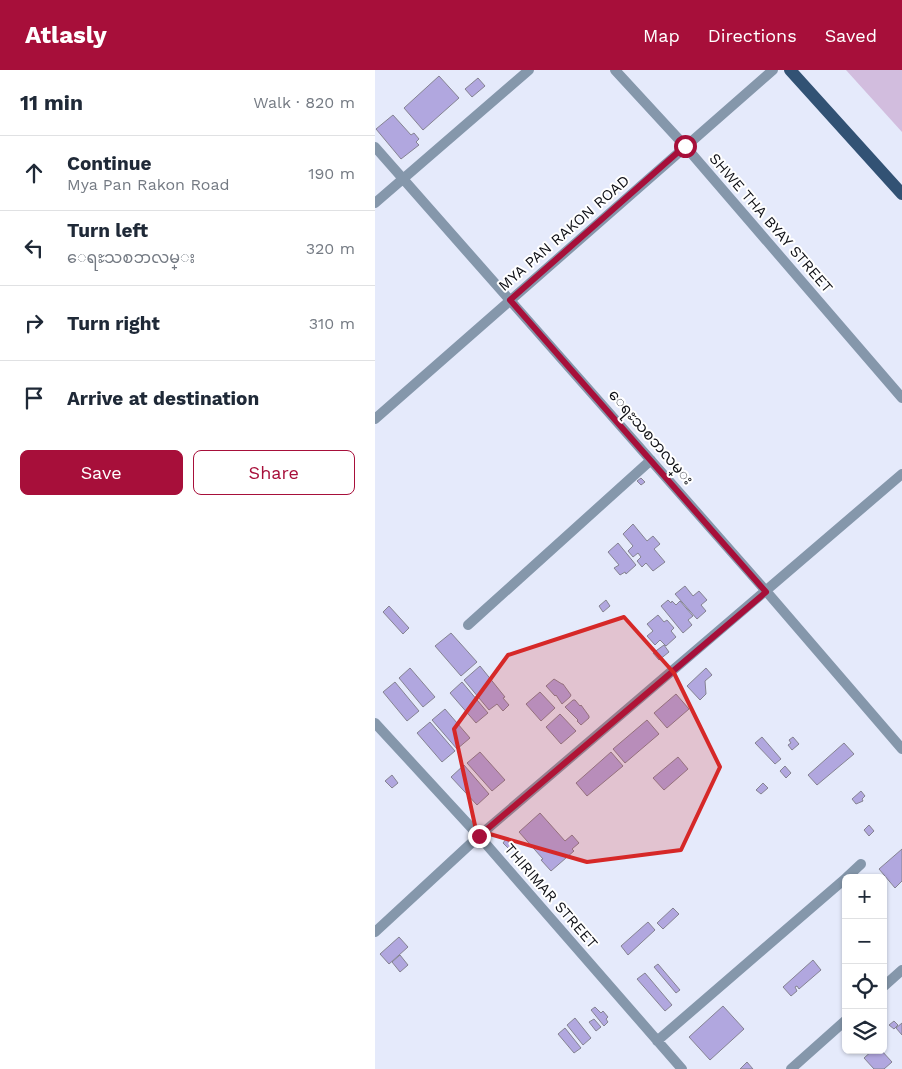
<!DOCTYPE html>
<html lang="en">
<head>
<meta charset="utf-8">
<style>
	:root { --surface:#fff; --page:#f6f6f7; --text:#1f2937; --muted:#747a83; --line:#e0e1e3; --accent:#a70f3a }
	body { margin:0; font-family:"Work Sans","Noto Sans Myanmar",sans-serif; background:var(--page); color:var(--text) }
	.controls { position:absolute; right:15px; bottom:15px; display:grid; overflow:hidden; border-radius:8px; box-shadow:0 1px 4px #0004 }
	.controls button { width:45px; height:45px; display:grid; place-items:center; padding:0; border:0; border-bottom:1px solid var(--line); background:var(--surface); color:var(--text); font:25px sans-serif }
	.stop { position:absolute; width:15px; height:15px; margin:-11px; border:4px solid #a70f3a; border-radius:50%; background:#fff }
	.stop.end { background:#a70f3a; border-color:#fff; box-shadow:0 1px 5px #0008 }
	.list { margin:0; padding:0; list-style:none }
	h2 { display:flex; justify-content:space-between; align-items:center; height:65px; margin:0; padding:0 20px; font-size:21px }
	h2 small { font-size:16px; font-weight:400; color:var(--muted) }
	.list li { display:grid; grid-template-columns:32px 1fr auto; gap:15px; align-items:center; box-sizing:border-box; height:75px; padding:0 20px; border-top:1px solid var(--line) }
	.list b { display:block; font-size:19px; white-space:nowrap }
	.list p { margin:0; font-size:16px; white-space:nowrap; color:var(--muted) }
	.list em { font-size:16px; font-style:normal; color:var(--muted) }
	.actions { display:flex; gap:10px; padding:15px 20px }
	.actions a { flex:1; padding:11px 0; border:1px solid var(--accent); border-radius:8px; text-align:center; font-size:18px; color:var(--accent) }
	.actions .main { background:var(--accent); color:#fff }
	.icon { flex:none; width:28px; height:28px; fill:none; stroke:currentColor; stroke-width:2; stroke-linecap:round; stroke-linejoin:round }
	.map { position:relative; flex:none; width:527px; height:999px; overflow:hidden }
	header { display:flex; align-items:center; gap:30px; box-sizing:border-box; height:70px; padding:0 25px; background:var(--accent); color:#fff }
	header strong { font-size:24px }
	nav { display:flex; gap:28px; margin-inline-start:auto; font-size:18px }
	main { display:flex }
	aside { flex:1; background:var(--surface) }
	.map>svg:first-child { display:block }
	.grass { fill:#d2bdde }
	.building { fill:#b1a7df; stroke:#858392 }
	.lines { fill:none; stroke-linecap:round; stroke-linejoin:round }
	.minor { stroke:#8597ab; stroke-width:10 }
	.major { stroke:#325274; stroke-width:12 }
	.route { stroke:#a70f3a; stroke-width:6 }
	.marked { fill:#d62828; fill-opacity:0.2; stroke:#d62828; stroke-width:4; stroke-linejoin:round }
	.labels { text-anchor:middle; stroke-width:4; stroke-linejoin:round; paint-order:stroke }
	.street-label { font-size:15px; fill:#0f1016; stroke:#fff }
</style>
</head>
<body>
<header>
<strong>Atlasly</strong>
<nav><a>Map</a><a>Directions</a><a>Saved</a></nav>
</header>
<main>
<aside>
<h2>11 min<small>Walk · 820 m</small></h2>
<ul class="list">
<li><svg class="icon" aria-label="ahead" viewBox="0 0 24 24"><path d="M12 20V5M6 11l6-6 6 6"/></svg><div><b>Continue</b><p>Mya Pan Rakon Road</p></div><em>190 m</em></li>
<li><svg class="icon" aria-label="left" viewBox="0 0 24 24"><path d="M17 20v-9H6M10 6l-5 5 5 5"/></svg><div><b>Turn left</b><p>ေရႊသစၥာလမ္း</p></div><em>320 m</em></li>
<li><svg class="icon" aria-label="right" viewBox="0 0 24 24"><path d="M7 20v-9h11M14 6l5 5-5 5"/></svg><div><b>Turn right</b></div><em>310 m</em></li>
<li><svg class="icon" aria-label="arrive" viewBox="0 0 24 24"><path d="M6 21V4h12l-3 4 3 4H6"/></svg><div><b>Arrive at destination</b></div></li>
</ul>
<div class="actions"><a class="main">Save</a><a>Share</a></div>
</aside>
<div class="map">
<svg width="527" height="999" viewBox="0 0 527 999">
	<rect width="100%" height="100%" fill="#e5eafb"/>
	<!-- grass -->
	<path class="grass" d="M471,0H527V62Z"/>
	<!-- building -->
	<path class="building" d="M64,6L84,28L48,60L29,38Z
		M103,8L110,16L97,27L90,19Z
		M18,45L36,65L39,63L44,69L41,72L44,75L26,89L1,59Z
		M266,408L270,412L266,415L262,411Z
		M258,454L272,471L278,466L285,474L279,479L290,492L278,501L271,493L267,497L262,491L266,487L263,483L258,487L253,481L258,476L248,464Z
		M243,473L261,495L251,504L250,502L245,505L239,498L244,495L233,482Z
		M310,516L318,526L324,521L332,530L326,535L331,541L322,549L300,524Z
		M231,530L235,536L228,542L224,536Z
		M293,530L296,533L297,531L301,535L305,531L318,546L313,550L317,555L308,563L286,536Z
		M14,536L34,558L28,564L8,542Z
		M283,545L289,552L292,550L299,558L296,561L301,567L291,576L285,570L280,575L272,566L278,561L272,554Z
		M76,563L102,592L86,606L60,576Z
		M289,575L294,582L284,590L278,583Z
		M105,596L130,627L128,628L134,635L128,641L122,634L114,640L89,610Z
		M35,598L60,627L48,637L24,608Z
		M331,598L337,605L330,611L331,624L325,630L312,616Z
		M179,609L187,614H188L196,625L195,627L187,634L181,625L180,626L171,616Z
		M20,612L44,641L32,651L8,622Z
		M87,612L113,643L101,653L75,623Z
		M165,622L180,638L166,651L151,634Z
		M301,624L314,639L292,658L279,643Z
		M198,630H200L205,636L206,635L214,646V648L206,655L202,651L203,650L190,637Z
		M70,639L95,668L82,679L57,650Z
		M185,644L201,661L186,674L171,657Z
		M272,650L284,664L250,693L238,679Z
		M55,652L80,681L67,692L42,663Z
		M387,667L406,689L400,694L380,673Z
		M418,667L424,674L417,680L413,675L416,673L414,670Z
		M469,673L479,684L442,715L433,705Z
		M105,682L130,710L117,721L92,693Z
		M236,682L248,696L212,726L201,713Z
		M303,687L313,699L289,720L278,708Z
		M89,695L114,724L102,735L76,707Z
		M410,696L416,703L411,708L405,701Z
		M17,705L23,713L17,718L10,711Z
		M388,713L393,718L386,724L381,720Z
		M486,721L490,726L487,729L488,731L481,734L477,729Z
		M165,743L190,771L197,765L204,773L197,779L199,781L176,801L166,790L168,789L144,762Z
		M494,755L499,761L494,766L489,760Z
		M131,769L138,777L135,780L128,773Z
		M527,779V811L520,818L504,799Z
		M298,838L304,844L288,859L282,853Z
		M273,852L280,860L253,885L246,876Z
		M24,867L33,877L14,894L5,884Z
		M25,885L33,895L25,902L17,892Z
		M438,890L446,900L424,919L422,916L420,917L422,921L416,926L408,917Z
		M283,894L305,920L301,923L279,897Z
		M270,903L297,935L290,941L262,909Z
		M348,936L369,959L335,990L314,967Z
		M220,937L226,943L228,941L233,947L231,949L233,952L229,956L216,940Z
		M200,948L216,968L208,975L192,955Z
		M219,949L226,957L221,961L214,952Z
		M519,951L523,955L519,959L514,955Z
		M527,953V965L521,958Z
		M190,958L206,978L199,983L183,964Z
		M498,980H506L517,992L509,999H499L489,988Z
		M372,992L378,999H365Z"/>
	<g class="lines">
		<!-- minor -->
		<path class="minor" d="M240,0L310,76L527,328
			M0,77L391,521L527,679
			M0,133L154,0
			M0,349L398,0
			M93,555L276,390
			M0,653L104,766L307,999
			M471,808L486,794
			M0,862L104,766L527,404
			M508,917L527,900
			M282,971L471,808
			M416,999L471,950"/>
		<!-- major -->
		<path class="major" d="M415,0L527,124"/>
	</g>
	<g class="lines">
		<!-- route -->
		<path class="route" d="M104,766L391,522L135,230L310,76"/>
	</g>
	<!-- marked area -->
	<path class="marked" d="M249,547L299,603L345,697L306,780L212,792L101,760L79,659L133,585Z"/>
	<g class="labels">
		<!-- street labels -->
		<g class="street-label">
			<text transform="translate(396 153) rotate(49)" y="5">SHWE THA BYAY STREET</text>
			<text transform="translate(189 163) rotate(-41)" y="5">MYA PAN RAKON ROAD</text>
			<text transform="translate(276 367) rotate(49)" y="5">ေရႊသစၥာလမ္း</text>
			<text transform="translate(176 826) rotate(49)" y="5">THIRIMAR STREET</text>
		</g>
	</g>
</svg>
<div class="controls">
<button>+</button>
<button>−</button>
<button><svg class="icon" aria-label="locate" viewBox="0 0 24 24"><circle cx="12" cy="12" r="6"/><path d="M12 2v4M12 18v4M2 12h4M18 12h4"/></svg></button>
<button><svg class="icon" aria-label="layers" viewBox="0 0 24 24"><path d="M12 4l9 5-9 5-9-5zM3 14l9 5 9-5"/></svg></button>
</div>
<div class="stop" style="left:310px;top:76px"></div>
<div class="stop end" style="left:104px;top:766px"></div>
</div>
</main>
</body>
</html>
